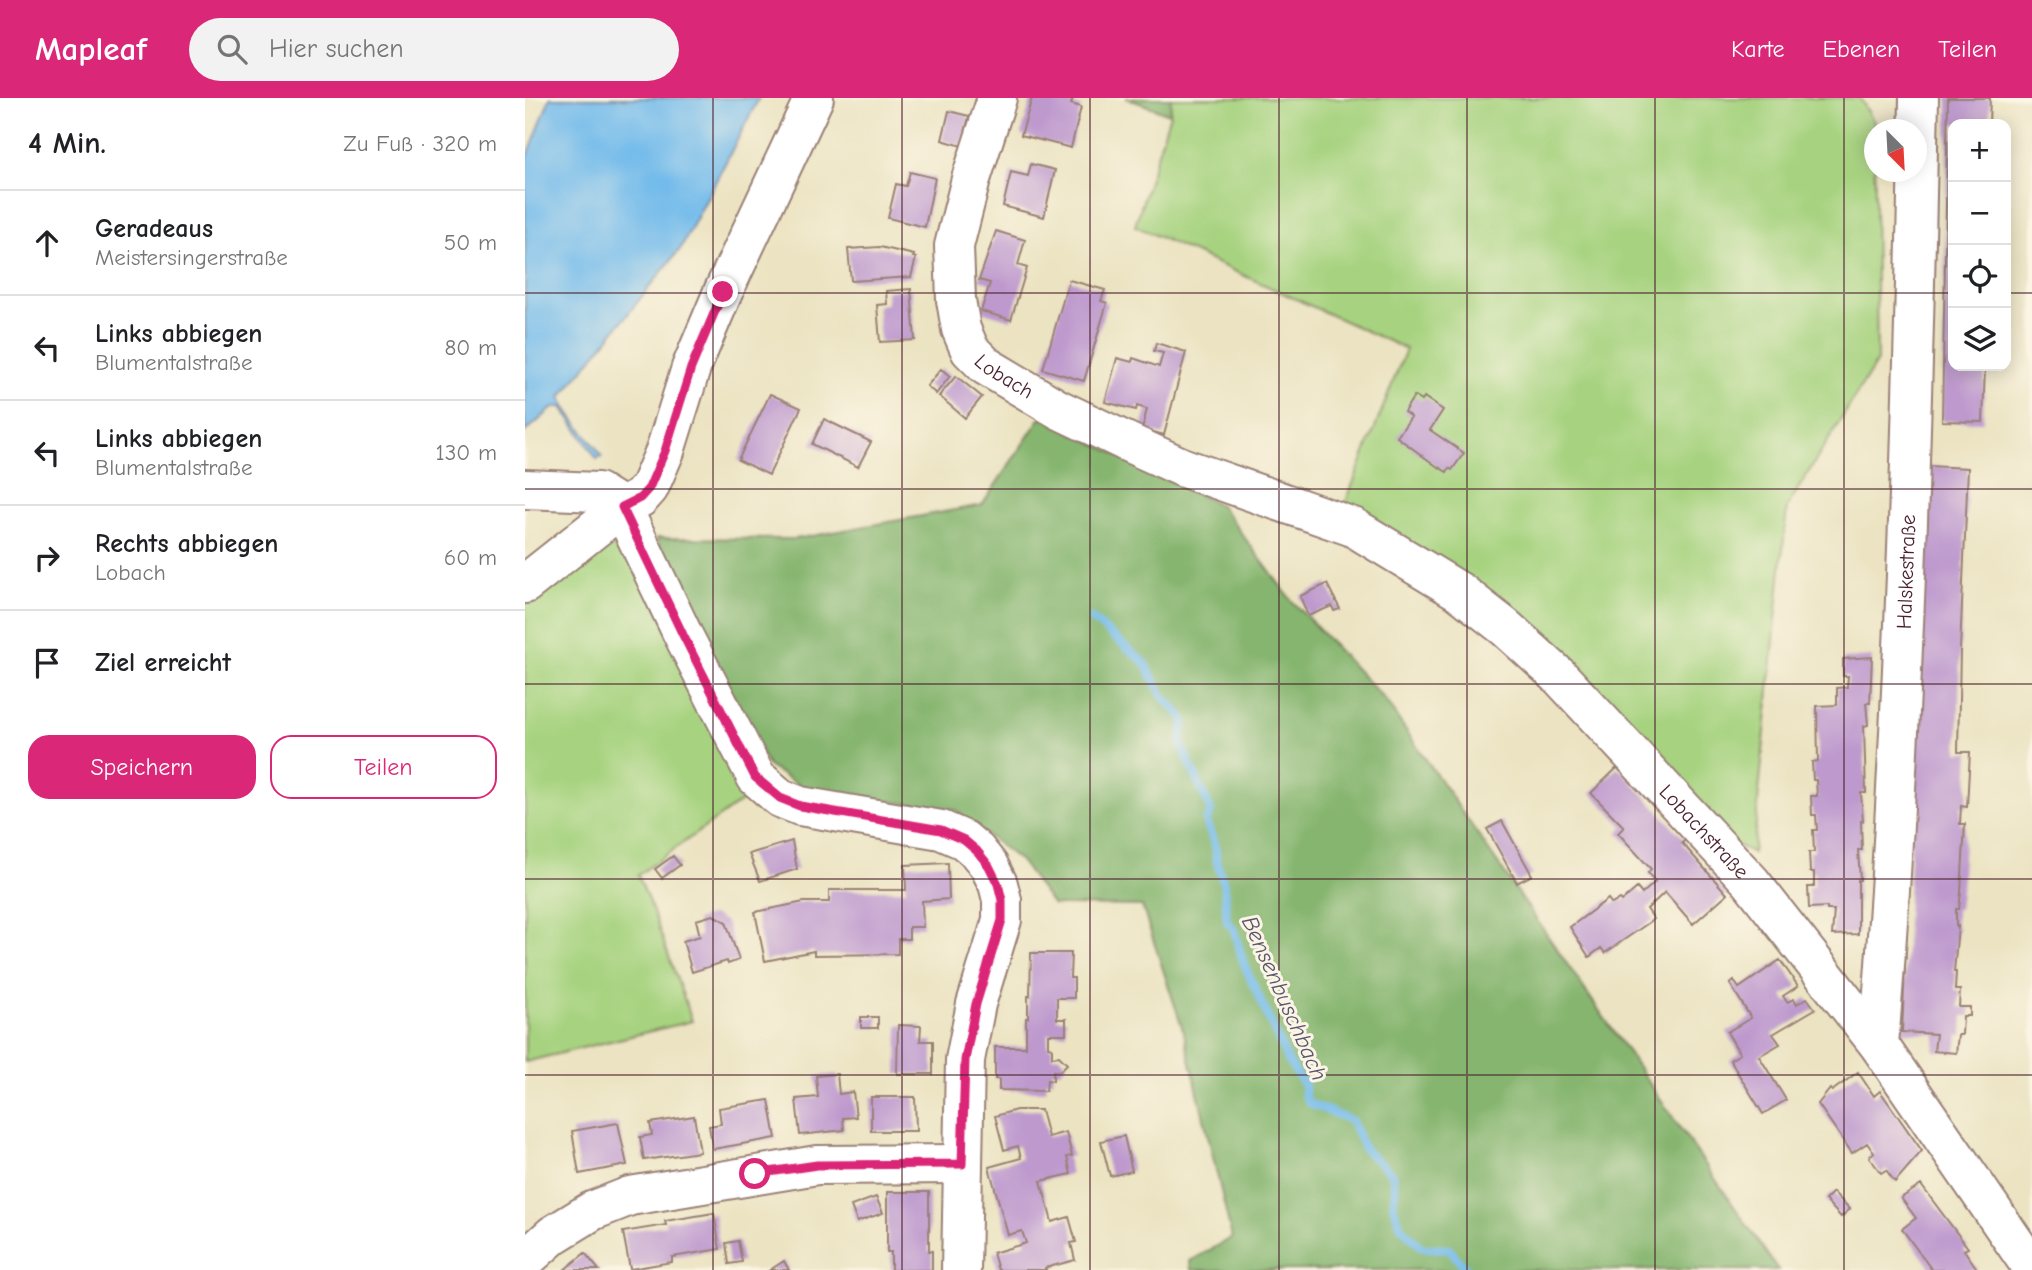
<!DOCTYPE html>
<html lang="de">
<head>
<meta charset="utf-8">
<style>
	:root { --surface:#fff; --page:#f2f2f2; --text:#202124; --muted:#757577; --line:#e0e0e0; --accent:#db2777 }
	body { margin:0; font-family:"Comic Neue",sans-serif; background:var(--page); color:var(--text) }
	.controls { position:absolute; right:21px; top:21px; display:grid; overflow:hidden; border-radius:14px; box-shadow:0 4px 18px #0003 }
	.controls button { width:63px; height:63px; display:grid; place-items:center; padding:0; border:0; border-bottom:2px solid var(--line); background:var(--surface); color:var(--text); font:35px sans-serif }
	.compass { position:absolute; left:1339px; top:21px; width:63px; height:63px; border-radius:50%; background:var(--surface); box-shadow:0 4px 18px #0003; rotate:156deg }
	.stop { position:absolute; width:21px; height:21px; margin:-16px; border:5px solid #db2777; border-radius:50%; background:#fff }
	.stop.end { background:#db2777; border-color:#fff; box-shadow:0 2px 7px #0008 }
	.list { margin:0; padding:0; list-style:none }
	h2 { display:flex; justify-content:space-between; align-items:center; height:91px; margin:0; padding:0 28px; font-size:30px }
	h2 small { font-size:23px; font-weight:400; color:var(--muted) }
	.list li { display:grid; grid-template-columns:46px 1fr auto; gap:21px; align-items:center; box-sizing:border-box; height:105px; padding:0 28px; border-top:2px solid var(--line) }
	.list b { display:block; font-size:26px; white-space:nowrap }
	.list p { margin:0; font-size:23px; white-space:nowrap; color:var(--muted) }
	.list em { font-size:23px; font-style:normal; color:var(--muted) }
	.actions { display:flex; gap:14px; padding:21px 28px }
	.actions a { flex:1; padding:16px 0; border:2px solid var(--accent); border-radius:21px; text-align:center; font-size:24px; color:var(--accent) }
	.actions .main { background:var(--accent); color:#fff }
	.icon { flex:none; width:38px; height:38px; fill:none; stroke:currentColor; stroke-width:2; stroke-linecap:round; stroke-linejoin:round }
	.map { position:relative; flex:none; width:1507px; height:1172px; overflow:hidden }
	header { display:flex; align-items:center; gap:42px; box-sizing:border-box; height:98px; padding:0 35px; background:var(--accent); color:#fff }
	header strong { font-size:33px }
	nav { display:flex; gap:38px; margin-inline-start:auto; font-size:24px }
	.search { width:490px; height:63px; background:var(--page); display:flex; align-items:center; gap:18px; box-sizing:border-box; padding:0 24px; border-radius:38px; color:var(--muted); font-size:26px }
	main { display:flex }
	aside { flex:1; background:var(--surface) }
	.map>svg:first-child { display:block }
	.green { fill:#a7d380; stroke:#787956; stroke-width:2 }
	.forest { fill:#85b56e; stroke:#686a4c; stroke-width:2 }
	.water { fill:#73bbeb; stroke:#5e6d8b; stroke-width:2 }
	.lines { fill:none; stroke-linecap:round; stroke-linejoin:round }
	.stream { stroke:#73bbeb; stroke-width:8 }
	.building { fill:#bd99ce }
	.minor-casing { stroke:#9a8176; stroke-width:42 }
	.minor { stroke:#fff; stroke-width:38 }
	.route { stroke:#db2777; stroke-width:9 }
	.grid { fill:none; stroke:#4a1f2b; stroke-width:2; stroke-opacity:0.55 }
	.labels { text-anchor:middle; stroke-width:6; stroke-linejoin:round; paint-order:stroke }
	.street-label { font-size:21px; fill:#4a1f2b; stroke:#fcf5e5 }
	.water-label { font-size:23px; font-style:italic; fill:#58566e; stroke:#fcf5e5 }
</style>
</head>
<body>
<header>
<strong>Mapleaf</strong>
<div class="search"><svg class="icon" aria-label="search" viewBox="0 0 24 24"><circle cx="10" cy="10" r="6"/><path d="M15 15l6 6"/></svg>Hier suchen</div>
<nav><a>Karte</a><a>Ebenen</a><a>Teilen</a></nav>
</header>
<main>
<aside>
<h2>4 Min.<small>Zu Fuß · 320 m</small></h2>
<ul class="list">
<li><svg class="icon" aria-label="ahead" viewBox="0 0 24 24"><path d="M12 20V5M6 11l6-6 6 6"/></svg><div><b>Geradeaus</b><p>Meistersingerstraße</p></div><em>50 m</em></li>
<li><svg class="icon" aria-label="left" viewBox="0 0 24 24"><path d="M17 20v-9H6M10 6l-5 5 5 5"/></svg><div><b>Links abbiegen</b><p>Blumentalstraße</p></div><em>80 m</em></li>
<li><svg class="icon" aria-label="left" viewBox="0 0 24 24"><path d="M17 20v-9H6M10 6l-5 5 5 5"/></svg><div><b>Links abbiegen</b><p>Blumentalstraße</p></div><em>130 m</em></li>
<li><svg class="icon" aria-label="right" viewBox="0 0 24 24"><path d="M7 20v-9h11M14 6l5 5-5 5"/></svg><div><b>Rechts abbiegen</b><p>Lobach</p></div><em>60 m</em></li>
<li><svg class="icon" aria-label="arrive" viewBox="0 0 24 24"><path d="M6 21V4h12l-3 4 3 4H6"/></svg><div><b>Ziel erreicht</b></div></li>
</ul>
<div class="actions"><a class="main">Speichern</a><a>Teilen</a></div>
</aside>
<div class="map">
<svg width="1507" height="1172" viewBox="0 0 1507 1172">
	<rect width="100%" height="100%" fill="#fcf5e5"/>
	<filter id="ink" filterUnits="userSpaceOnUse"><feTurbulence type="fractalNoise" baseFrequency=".0143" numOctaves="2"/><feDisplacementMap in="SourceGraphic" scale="14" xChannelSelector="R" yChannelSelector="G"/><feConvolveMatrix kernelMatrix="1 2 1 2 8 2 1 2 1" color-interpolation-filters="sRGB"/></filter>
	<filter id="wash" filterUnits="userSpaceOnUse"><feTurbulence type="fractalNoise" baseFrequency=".00686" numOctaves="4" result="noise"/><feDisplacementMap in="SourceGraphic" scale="28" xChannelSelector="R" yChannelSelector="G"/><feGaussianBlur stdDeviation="1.57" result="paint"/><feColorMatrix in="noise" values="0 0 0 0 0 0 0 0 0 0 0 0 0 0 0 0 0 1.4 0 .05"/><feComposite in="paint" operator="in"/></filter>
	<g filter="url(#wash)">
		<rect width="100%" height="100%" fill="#ebe3c1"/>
		<!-- green -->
		<path class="green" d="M646,0H1335L1349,24L1352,263L1262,409L1228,755L1201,742L987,507L818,411L881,251L610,128L645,16Z
			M83,445L110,464L225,697L113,777L128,814L167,923L0,964V497L69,448Z"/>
		<!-- forest -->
		<path class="forest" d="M601,0H646L645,16Z
			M516,319L695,407L767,503L860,602L1253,1172H666L665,1163L707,1140L659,935L617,808L528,807L495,763L430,712L282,692L243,668L131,440L270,441L457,407Z"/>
		<!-- water -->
		<path class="water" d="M25,0H234L156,150L36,299C44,321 65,338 77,359L72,361L37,309H29L0,334V65Z"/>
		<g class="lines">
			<!-- stream -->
			<path class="stream" d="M567,521L619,564L638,598L659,621L656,646L686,713L681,723L691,751V762L699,786L702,824L708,830L719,866L763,963L780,988V998L784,1005L827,1023L839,1051L867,1076L870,1093L868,1107L876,1129L897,1150L924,1151L942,1172"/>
		</g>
		<g id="blocks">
			<!-- building -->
			<path class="building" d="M507,0H548L546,6L556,9L546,50L496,37Z
				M1423,0H1465L1464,26H1428V268H1460L1458,324L1417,323Z
				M424,13L444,18L437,48L417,42Z
				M506,66L530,72L519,119L478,108L486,74L503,78Z
				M385,74L410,80L400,129L363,120L371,86L381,88Z
				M471,133L500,142L493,167L502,170L486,222L456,213L465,185L454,182Z
				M355,149L389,157L388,159L391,160L386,179L326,183L323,151Z
				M544,182L580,192L576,203L582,205L559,283L518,271Z
				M386,191L390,242L355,244L352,207L362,206L361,193Z
				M631,245L661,254L639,337L617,331L622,311L612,308L611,312L580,304L592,260L607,264L608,260L634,269L638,255L629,253Z
				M416,271L425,278L411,296L402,288Z
				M431,278L457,299L440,320L414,298Z
				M245,296L276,310L244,377L213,362Z
				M889,298L897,303L899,299L918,312L905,332L939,355L927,372L924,370L922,374L910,367L872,339L886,319L879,314Z
				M299,321L346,344L333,369L287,346Z
				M1403,368L1443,370L1435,552L1433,654H1445L1442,709L1436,708L1435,726H1440L1436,794L1434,811H1431V828H1433L1429,874H1431L1430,892H1435L1434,909H1445V918H1438L1437,937H1433L1431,955L1409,953L1411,936L1377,934Z
				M802,486L815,511L809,513L807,508L783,518L775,498Z
				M1347,559L1345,605H1341L1343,627L1339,628L1341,695H1336L1338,723H1336L1337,752H1333L1335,782H1333V836L1307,837L1309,812H1302V809L1284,810L1283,789H1289V774H1285L1284,754H1289L1288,732H1292L1291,717H1287L1286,698H1292L1291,682H1288L1287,664L1293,663L1292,608L1312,607V590L1322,589L1323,578H1318V561Z
				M1093,669L1160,742L1157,745L1202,796L1168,826L1140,794L1122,811L1129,821L1080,855L1076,850L1064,859L1045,829L1083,801L1087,806L1095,801L1097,803L1112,790L1117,796L1130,784L1123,775L1126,771L1093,735L1099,729L1066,695Z
				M977,723L1007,777L992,785L962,731Z
				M267,743L272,771L235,783L224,756Z
				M148,758L155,767L137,780L130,771Z
				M423,765L424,801L397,803L398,829H384V841H373V856L289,857V853L240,863L230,814L279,804H304V792H381L380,767Z
				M188,817L201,824L214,862L203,866L202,863L167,874L158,843L175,838L171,822Z
				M506,855H546L545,880H549V900H532V921H541V936H523V949L527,950V959L534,958L542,966L535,973H528V983L522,982L521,993L474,992V981H470V949H501V920H503V898H505Z
				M1255,862L1273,888L1258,898L1262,904L1269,901L1272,906L1282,900L1290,911L1248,936L1255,946L1234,958L1261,1002L1238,1016L1205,962L1215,956L1202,934L1226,920L1205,886L1209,883L1214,890Z
				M336,919H353V930H336Z
				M373,927L396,928L395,943H408V976H372Z
				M1333,974L1349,998L1355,993L1397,1053L1370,1084L1361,1072L1356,1075L1344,1059L1349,1055L1342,1045L1327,1055L1293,1006L1305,991L1307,993Z
				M312,976L314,996L328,994L331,1019L318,1020L319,1032L275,1037L271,1001L293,999L291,978Z
				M346,999H390L391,1033H346Z
				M244,1002L251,1040L188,1051L184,1028L196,1026L194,1010Z
				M491,1012H516L523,1039L541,1034L547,1058L542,1059L546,1076L516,1083L527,1124L544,1119L551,1144L546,1145L550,1162L520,1170L521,1172H473L468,1155L501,1145L497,1133L483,1137L464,1069L496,1060L493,1048L479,1052L470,1018Z
				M169,1018L175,1054L119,1062L115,1039L127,1037L125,1025Z
				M93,1025L102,1067L54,1076L47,1033Z
				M599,1038L607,1073L585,1078L576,1043Z
				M1396,1087L1443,1150L1439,1152L1453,1172H1407L1377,1131L1391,1120L1376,1100Z
				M362,1094H404V1153H407V1172H366V1154H362Z
				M1308,1094L1325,1111L1316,1119L1300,1102Z
				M351,1099L358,1115L332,1124L326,1108Z
				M189,1115L195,1151L147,1159V1164L105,1171L98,1134L141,1127L140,1123Z
				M213,1143L217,1164L204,1166L201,1145Z
				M60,1155L74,1172H39Z
				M259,1163L264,1172H245Z"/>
		</g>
	</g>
	<g filter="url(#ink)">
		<use href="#blocks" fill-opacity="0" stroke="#9a8176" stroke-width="2"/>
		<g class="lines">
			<!-- minor casing -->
			<g class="minor-casing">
				<g id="minor">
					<path id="s1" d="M472,0L446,81L429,148L431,202L436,231L445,252L461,268L533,311L604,345L659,370L828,429L935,494L981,530L1034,578L1226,784L1354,947L1507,1170"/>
					<path d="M0,391L73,394L97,409"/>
					<path d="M97,409L158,537L231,679L255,700L275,708L416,732L439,742L452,753L464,768L473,786L477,802V822L451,906L440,962L436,1172"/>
					<path d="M0,486L97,409L115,400L124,390L140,353L166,270L198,194L289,0"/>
					<path id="s2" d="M1354,947C1379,632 1388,316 1394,0"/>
					<path d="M0,1162L28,1137L67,1113L105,1098L292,1067L437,1066"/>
				</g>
			</g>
			<!-- minor -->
			<use href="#minor" class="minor"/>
		</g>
	</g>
	<g class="lines" filter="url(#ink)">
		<!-- route -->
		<path class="route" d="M198,194L166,270L140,353L124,390L115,400L97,409L158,537L230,679L255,700L275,708L416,732L439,742L452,753L464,768L473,786L477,802V822L451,906L440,962L437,1066L292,1067L230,1076"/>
	</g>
	<!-- grid -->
	<path class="grid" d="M188,0V1172M377,0V1172M565,0V1172M754,0V1172M942,0V1172M1130,0V1172M1319,0V1172M0,195H1428M1481,195H1507M0,391H1507M0,586H1507M0,781H1507M0,977H1507"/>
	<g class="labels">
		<!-- street labels -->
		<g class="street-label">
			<text dy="7" stroke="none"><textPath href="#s1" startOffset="304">Lobach</textPath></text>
			<text dy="7" stroke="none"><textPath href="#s2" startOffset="474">Halskestraße</textPath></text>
			<text dy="7" stroke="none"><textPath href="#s1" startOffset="1153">Lobachstraße</textPath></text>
		</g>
		<!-- water labels -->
		<g class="water-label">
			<text transform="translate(760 900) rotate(66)" y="8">Bensenbuschbach</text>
		</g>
	</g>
</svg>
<div class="controls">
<button>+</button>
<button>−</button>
<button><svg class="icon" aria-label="locate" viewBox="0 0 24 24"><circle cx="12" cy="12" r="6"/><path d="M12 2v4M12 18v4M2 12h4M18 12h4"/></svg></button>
<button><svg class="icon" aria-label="layers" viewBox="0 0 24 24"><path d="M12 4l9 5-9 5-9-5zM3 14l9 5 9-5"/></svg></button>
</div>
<svg class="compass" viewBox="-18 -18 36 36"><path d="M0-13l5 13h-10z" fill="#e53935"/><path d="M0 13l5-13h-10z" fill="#757577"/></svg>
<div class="stop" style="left:230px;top:1076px"></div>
<div class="stop end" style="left:198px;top:194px"></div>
</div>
</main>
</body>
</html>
